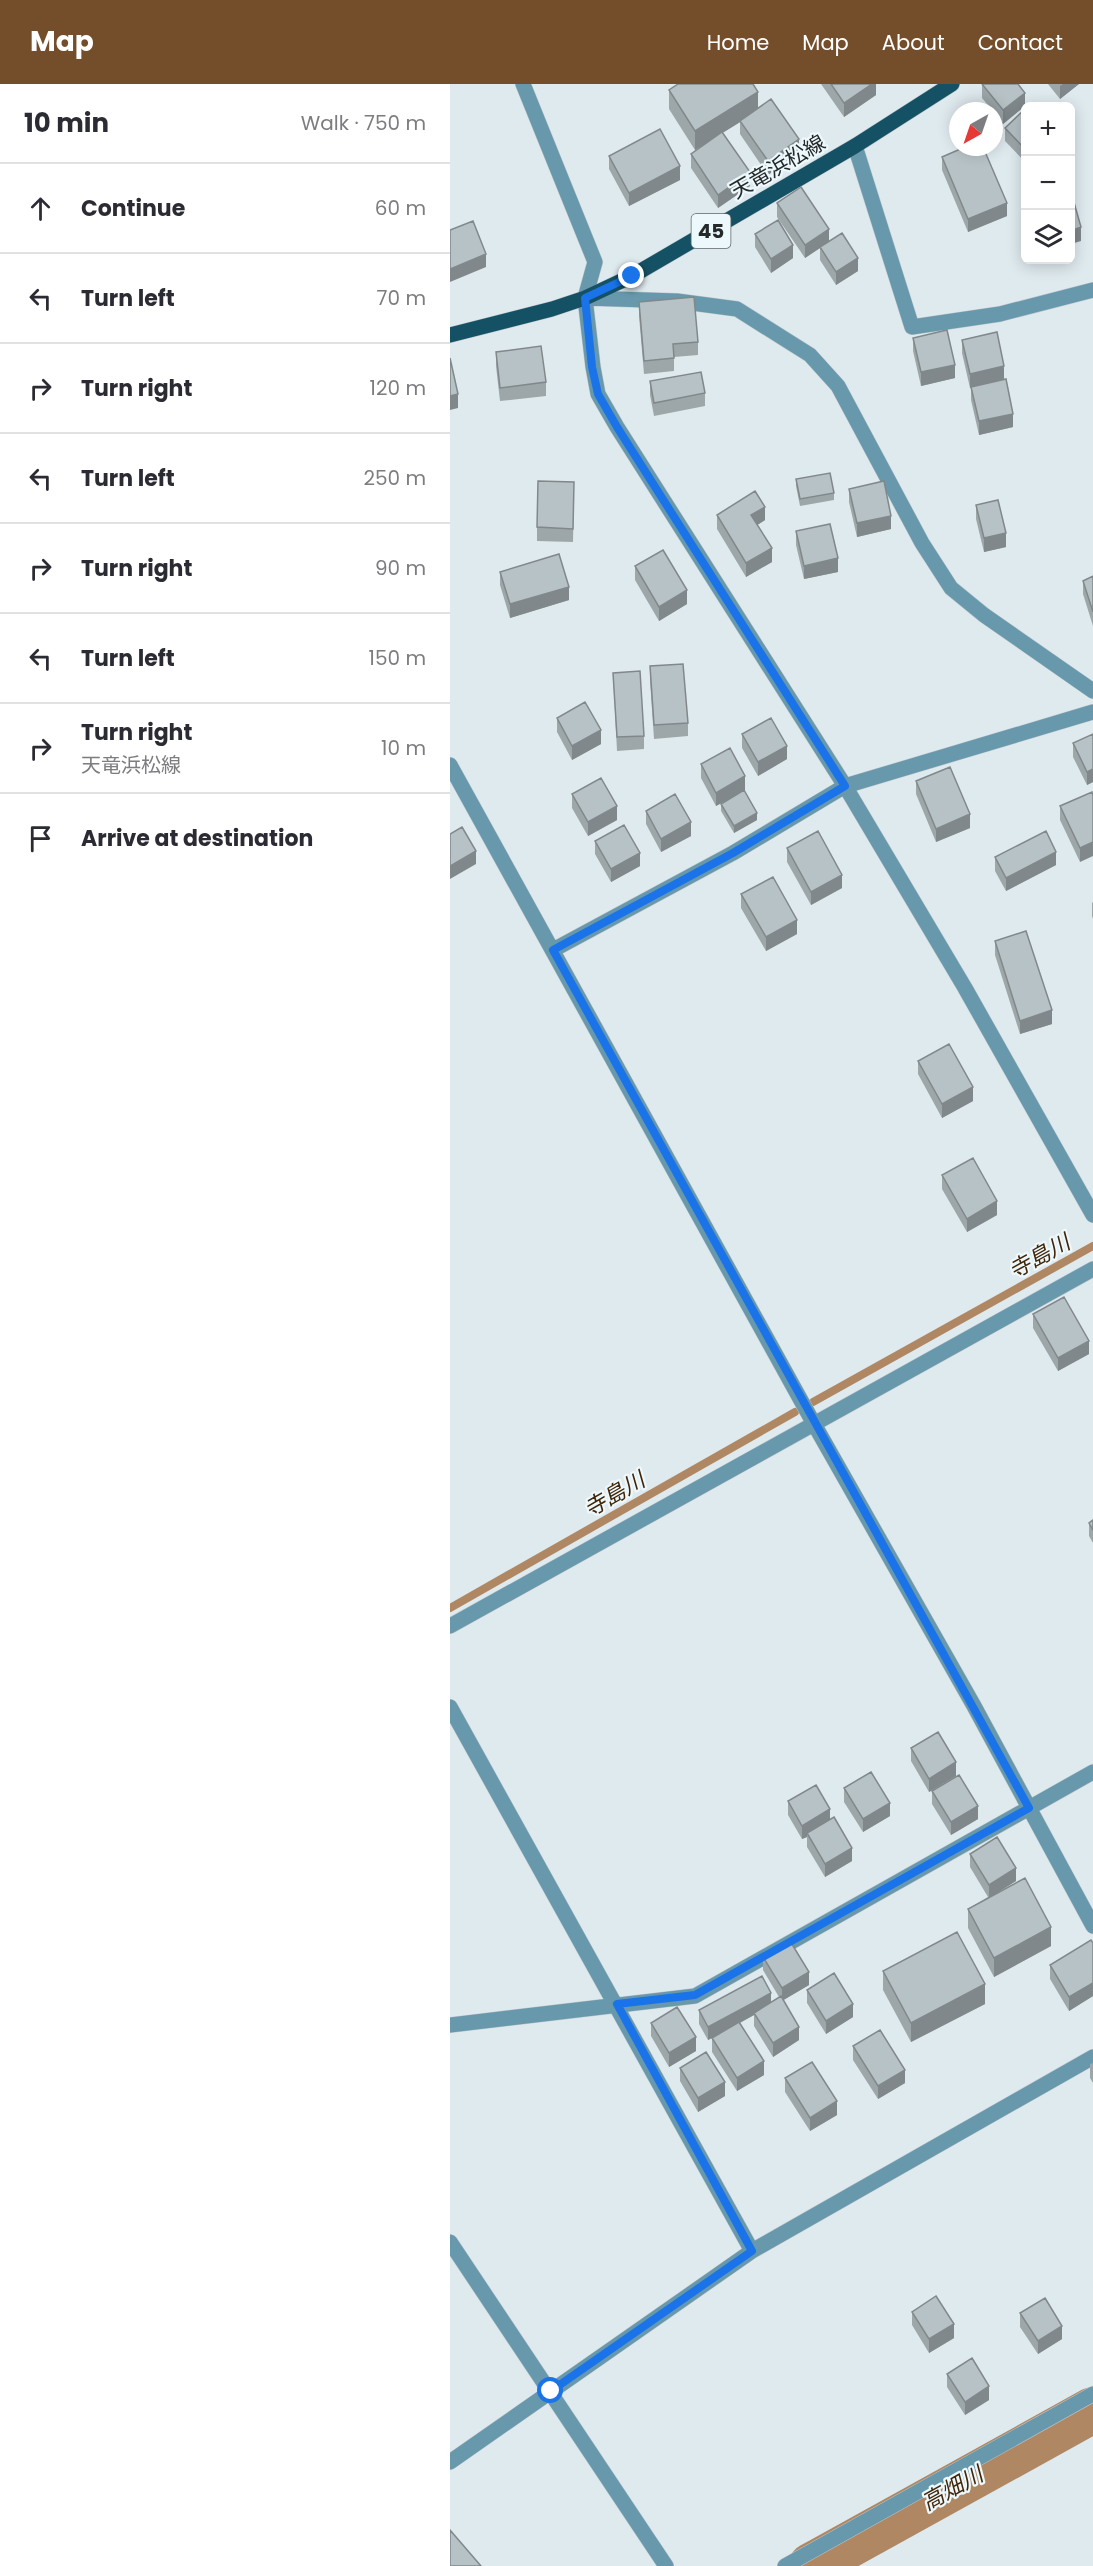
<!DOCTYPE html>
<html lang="en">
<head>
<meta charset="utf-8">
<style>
	:root { --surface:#fff; --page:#f2f2f3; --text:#2b2b33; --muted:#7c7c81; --line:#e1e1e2; --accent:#744e2b }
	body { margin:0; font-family:Poppins,"Noto Sans JP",sans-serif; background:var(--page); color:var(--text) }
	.controls { position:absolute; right:18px; top:18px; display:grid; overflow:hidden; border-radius:9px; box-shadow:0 3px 15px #0003 }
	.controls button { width:54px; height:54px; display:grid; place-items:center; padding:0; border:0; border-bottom:2px solid var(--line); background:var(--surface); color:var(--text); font:30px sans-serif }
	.compass { position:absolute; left:499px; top:18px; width:54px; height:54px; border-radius:50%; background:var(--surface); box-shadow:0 3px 15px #0003; rotate:220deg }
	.stop { position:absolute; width:18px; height:18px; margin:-14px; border:4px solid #1a73e8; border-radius:50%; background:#fff }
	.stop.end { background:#1a73e8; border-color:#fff; box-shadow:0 2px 6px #0008 }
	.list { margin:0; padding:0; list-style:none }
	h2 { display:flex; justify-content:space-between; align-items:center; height:78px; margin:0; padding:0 24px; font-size:26px }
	h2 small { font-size:20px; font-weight:400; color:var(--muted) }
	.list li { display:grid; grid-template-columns:39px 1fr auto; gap:18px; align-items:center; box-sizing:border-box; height:90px; padding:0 24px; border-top:2px solid var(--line) }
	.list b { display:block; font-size:22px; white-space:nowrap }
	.list p { margin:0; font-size:20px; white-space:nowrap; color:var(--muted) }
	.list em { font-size:20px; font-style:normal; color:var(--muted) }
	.icon { flex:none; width:33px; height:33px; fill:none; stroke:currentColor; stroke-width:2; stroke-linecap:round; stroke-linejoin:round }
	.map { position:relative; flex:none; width:643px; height:2482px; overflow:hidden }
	header { display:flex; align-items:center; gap:36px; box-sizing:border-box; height:84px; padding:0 30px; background:var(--accent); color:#fff }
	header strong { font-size:28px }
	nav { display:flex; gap:33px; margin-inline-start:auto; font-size:21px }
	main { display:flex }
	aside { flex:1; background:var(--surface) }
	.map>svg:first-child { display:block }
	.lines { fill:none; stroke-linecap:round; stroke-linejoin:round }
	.stream { stroke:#b08763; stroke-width:8 }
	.river { stroke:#b08763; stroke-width:46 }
	.street-casing { stroke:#bec7cc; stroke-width:16 }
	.primary-casing { stroke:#bec7cc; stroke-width:16 }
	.street { stroke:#6898ab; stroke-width:15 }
	.primary { stroke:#155164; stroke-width:15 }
	.wall { fill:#9da7aa }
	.shaded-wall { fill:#80888b }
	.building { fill:#b7c2c6; stroke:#80888b; stroke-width:1.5 }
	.route { stroke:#1a73e8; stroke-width:8 }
	.labels { text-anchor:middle; stroke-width:4.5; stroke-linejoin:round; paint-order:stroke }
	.shield { fill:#ecf8fc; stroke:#616769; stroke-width:1.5 }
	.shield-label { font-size:20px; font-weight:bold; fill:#25292a }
	.street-label { font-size:21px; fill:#25292a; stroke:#ecf8fc }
	.water-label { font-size:22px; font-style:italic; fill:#422507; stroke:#ecf8fc }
</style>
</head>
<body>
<header>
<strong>Map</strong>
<nav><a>Home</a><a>Map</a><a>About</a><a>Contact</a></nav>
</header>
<main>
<aside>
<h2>10 min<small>Walk · 750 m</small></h2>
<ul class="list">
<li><svg class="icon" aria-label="ahead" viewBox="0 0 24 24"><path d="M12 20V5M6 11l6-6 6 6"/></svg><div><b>Continue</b></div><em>60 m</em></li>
<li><svg class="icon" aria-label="left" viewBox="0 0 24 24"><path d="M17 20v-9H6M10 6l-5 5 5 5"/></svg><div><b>Turn left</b></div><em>70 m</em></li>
<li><svg class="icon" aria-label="right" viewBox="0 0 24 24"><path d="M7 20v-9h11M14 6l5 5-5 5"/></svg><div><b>Turn right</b></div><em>120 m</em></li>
<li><svg class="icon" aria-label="left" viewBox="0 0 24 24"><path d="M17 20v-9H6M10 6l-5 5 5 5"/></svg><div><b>Turn left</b></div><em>250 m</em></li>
<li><svg class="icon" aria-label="right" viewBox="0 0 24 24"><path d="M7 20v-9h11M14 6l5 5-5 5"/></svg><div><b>Turn right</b></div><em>90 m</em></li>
<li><svg class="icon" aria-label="left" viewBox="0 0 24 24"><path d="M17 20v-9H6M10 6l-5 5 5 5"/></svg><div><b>Turn left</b></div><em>150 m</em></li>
<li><svg class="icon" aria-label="right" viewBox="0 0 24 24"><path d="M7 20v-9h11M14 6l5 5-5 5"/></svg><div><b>Turn right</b><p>天竜浜松線</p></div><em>10 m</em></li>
<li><svg class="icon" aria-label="arrive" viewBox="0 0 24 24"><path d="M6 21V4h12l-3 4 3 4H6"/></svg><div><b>Arrive at destination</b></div></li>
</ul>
</aside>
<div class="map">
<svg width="643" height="2482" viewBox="0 0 643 2482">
	<rect width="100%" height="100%" fill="#dfeaef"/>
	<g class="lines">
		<!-- stream -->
		<path class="stream" d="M363,1318L643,1162
			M0,1524L345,1328"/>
		<!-- river -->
		<path class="river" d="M361,2482L643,2326"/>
		<!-- street casing -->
		<g class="street-casing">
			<path id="street" d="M73,0L145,178L135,214L143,283L148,310L167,343L395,702L515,904L643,1131
				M405,62L462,243L550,230L643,206
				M135,214L227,217L287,225L360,271L388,302L472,459L501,504L534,531L643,607
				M0,681L364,1340L524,1622L643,1842
				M103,866L283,769L395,702L643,628
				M0,1542L643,1185
				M0,1623L302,2167
				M0,1941L245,1912L643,1688
				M0,2158L216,2482
				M0,2378L302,2167L643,1973
				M335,2482L643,2310"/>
		</g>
		<!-- primary casing -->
		<g class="primary-casing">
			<path id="primary" d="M0,251L102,225L135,214L182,192L405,62L502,0"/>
		</g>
		<!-- street -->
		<use href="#street" class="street"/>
		<!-- primary -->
		<use href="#primary" class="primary"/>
	</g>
	<!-- wall -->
	<path class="wall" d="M371,0H426V11L394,33Z
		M532,0L575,22L553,40L544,29V27H543L532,14Z
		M598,0H629L610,15Z
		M219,6L308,24L349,68L318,91L290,50V38L272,49L300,102L268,124L241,84V70L260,57L245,66L219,25Z
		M576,24V79L555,57V44Z
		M159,72L230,96L179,122L159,85Z
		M492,73L557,132L518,148L492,86Z
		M327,119L379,157L408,187L386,201L370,176V164L355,174L327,133Z
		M305,150L343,174L321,189L305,163Z
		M189,218L248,258V271L224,273V287L194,290L189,232Z
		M463,254L505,294L471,302L463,267Z
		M512,256L554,296L563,343L529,351L521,316V303L520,304L512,269Z
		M46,268L96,298V312L50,317L46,282Z
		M200,297L255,309V322L204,332L200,311Z
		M346,395L384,409V416L350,422L346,402Z
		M399,405L441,445L407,453L399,418Z
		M124,411L123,458L87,457V443Z
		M526,421L556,463L534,468L526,435Z
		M267,431L315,436L307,441L322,478L296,493L267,445Z
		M346,447L388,488L354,495L346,461Z
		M185,482L237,520L209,537L185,496Z
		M50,488L119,516L60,534L50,501Z
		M643,492V542L633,510V497Z
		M200,582L238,639V652L204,655L200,596Z
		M163,589L194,652V665L167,667Z
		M107,634L151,660L122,676L107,648Z
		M292,650L337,675L308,692L292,664Z
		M643,650V698L637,701L623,673V659Z
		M251,680L295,706H294L307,736L284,749L271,727V720L286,711L266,722L251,694Z
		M466,697L520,744L486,758L466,710Z
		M642,708L630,778L610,736V722Z
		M122,710L167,736L138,752L122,724Z
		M196,727L241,752L211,768L196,740Z
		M145,757L190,782L161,798L145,770Z
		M337,764L392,804L361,821L337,778Z
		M545,773L606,781L556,807L545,787Z
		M291,810L347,850L316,867L291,824Z
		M643,818V835L642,832V819Z
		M545,857L602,940L570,950L545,871Z
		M468,977L523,1017L492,1034L468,990Z
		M492,1091L547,1131L517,1148L492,1105Z
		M583,1230L639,1270L608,1287L583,1244Z
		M643,1436V1459L639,1452V1439Z
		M461,1664L506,1692L479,1708L461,1677Z
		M394,1704L440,1732L413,1748L394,1718Z
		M482,1707L528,1735L501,1751L482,1720Z
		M338,1717L380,1735L402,1777L375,1793L357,1763V1753L352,1755L338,1731Z
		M520,1770L566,1797L550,1807L601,1862L544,1893L518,1844V1825L538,1813L520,1783Z
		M643,1859V1912L619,1927L600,1895V1881Z
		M313,1873L359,1901L333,1916L349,1956L323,1973L304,1942V1931L290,1939L314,1991L287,2007L262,1968V1954L265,1953L258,1956L249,1940V1926L321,1918L329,1913L313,1886Z
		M433,1887L535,1920L461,1958L433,1906Z
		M357,1906L403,1933L376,1950L357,1919Z
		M201,1939L246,1967L219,1983L201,1952Z
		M403,1962L455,1999L428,2015L403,1976Z
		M643,1979V1999L640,1994V1980Z
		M230,1984L275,2012L248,2028L230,1997Z
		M335,1994L387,2031L360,2047L335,2008Z
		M462,2228L504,2254L479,2269L462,2241Z
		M570,2229L612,2255L588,2270L570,2243Z
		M497,2290L539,2316L515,2331L497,2303Z"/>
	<!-- shaded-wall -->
	<path class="shaded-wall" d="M422,0H426V11L394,33V19Z
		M613,0H629L610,15V2Z
		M308,8V27L245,66V47Z
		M575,9V22L553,40V26Z
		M349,55V68L318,91V77Z
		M230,82V96L179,122V109Z
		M300,88V102L268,124V111Z
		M557,119V132L518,148V135Z
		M631,143V157L621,160V147Z
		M379,145V158L355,174V161Z
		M343,161V174L321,189V175Z
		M36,170V183L0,198V185Z
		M408,174V187L386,201V188Z
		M505,281V294L471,302V288Z
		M554,282V296L520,304V290Z
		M8,310V324L0,326V312Z
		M563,330V343L529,351V337Z
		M315,423V436L301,445V431Z
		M441,432V445L407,453V439Z
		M556,449V463L534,468V454Z
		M322,464V478L296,493V479Z
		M388,474V488L354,495V482Z
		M119,503V516L60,534V520Z
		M237,506V520L209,537V523Z
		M151,646V660L122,676V662Z
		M337,662V675L308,692V678Z
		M643,685V698L637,701V688Z
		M295,692V706L266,722V709Z
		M167,722V736L138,752V738Z
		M307,729V736L284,749V742Z
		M520,730V744L486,758V745Z
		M241,738V752L211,768V755Z
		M643,758V772L630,778V764Z
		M26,767V780L0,795V782Z
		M606,768V781L556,807V794Z
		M190,769V782L161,798V785Z
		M392,791V804L361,821V808Z
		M347,836V850L316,867V853Z
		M602,926V940L570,950V937Z
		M523,1003V1017L492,1034V1020Z
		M547,1117V1131L517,1148V1135Z
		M639,1257V1270L608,1287V1274Z
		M506,1678V1692L479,1708V1695Z
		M440,1719V1732L413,1748V1735Z
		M528,1722V1735L501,1751V1738Z
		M380,1725V1739L357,1749V1753L352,1755V1742Z
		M402,1764V1777L375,1793V1780Z
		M566,1784V1797L539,1814V1801Z
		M601,1843V1862L544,1893V1874Z
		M359,1888V1901L332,1917V1904Z
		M643,1899V1912L619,1927V1913Z
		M535,1900V1920L461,1958V1939Z
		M321,1909V1922L304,1929V1931L258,1956V1943Z
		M403,1920V1933L376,1950V1937Z
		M349,1943V1956L323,1973V1959Z
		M246,1953V1967L219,1983V1969Z
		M314,1977V1991L287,2007V1994Z
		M455,1986V1999L428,2015V2002Z
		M275,1998V2012L248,2028V2014Z
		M387,2017V2031L360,2047V2034Z
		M504,2240V2254L479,2269V2255Z
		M612,2242V2255L588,2270V2257Z
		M539,2302V2316L515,2331V2318Z"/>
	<!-- building -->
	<path class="building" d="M228,0H303L308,8L245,47L219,6Z
		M381,0H422L394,19Z
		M532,0H568L575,9L553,26Z
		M321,15L349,55L318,77L290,37Z
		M576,24V66L555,44Z
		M210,45L230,82L179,109L159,72Z
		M272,48L300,88L268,111L241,70Z
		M515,63H533L557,119L518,135L492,73Z
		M351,103L379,145L355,161L327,119Z
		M623,115L631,143L621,147V116Z
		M328,136L343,161L321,175L305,150Z
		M23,137L36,170L0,185V146Z
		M392,149L408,174L386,188L370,163Z
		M244,213L248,258L223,260L224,274L194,277L189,218Z
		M497,246L505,281L471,288L463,254Z
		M547,248L554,282L520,290L512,256Z
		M91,262L96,298L50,304L46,268Z
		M0,274L8,310L0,312Z
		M251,288L255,309L204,319L200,297Z
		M556,295L563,330L529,337L521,303Z
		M380,389L384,409L350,415L346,395Z
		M88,397L124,398L123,445L87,443Z
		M434,397L441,432L407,439L399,405Z
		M305,407L315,423L301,431L322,464L296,479L267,431Z
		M548,416L556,449L534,454L526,421Z
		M380,440L388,474L354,482L346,447Z
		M213,466L237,506L209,523L185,482Z
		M109,470L119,503L60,520L50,488Z
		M643,492V528L633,497Z
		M233,580L238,639L204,641L200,582Z
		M190,587L194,652L167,653L163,589Z
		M135,618L151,646L122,662L107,634Z
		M321,634L337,662L308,678L292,650Z
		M643,650V685L637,688L623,659Z
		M280,664L295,692L266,709L251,680Z
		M500,683L520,730L486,745L466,697Z
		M151,694L167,722L138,738L122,710Z
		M294,706L307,729L284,742L271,720Z
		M642,708L643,711V758L630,764L610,722Z
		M225,710L241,738L211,755L196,727Z
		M174,741L190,769L161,785L145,757Z
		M12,743L26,767L0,782V750Z
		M368,747L392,791L361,808L337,764Z
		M596,747L606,768L556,794L545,773Z
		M323,793L347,836L316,853L291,810Z
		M576,847L602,926L570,937L545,857Z
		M499,960L523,1003L492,1020L468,977Z
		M523,1074L547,1117L517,1135L492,1091Z
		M614,1213L639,1257L608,1274L583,1230Z
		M643,1436V1446L639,1439Z
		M488,1648L506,1678L479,1695L461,1664Z
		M421,1688L440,1719L413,1735L394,1704Z
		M509,1691L528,1722L501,1738L482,1707Z
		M366,1701L380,1725L352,1742L338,1717Z
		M384,1733L402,1764L375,1780L357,1749Z
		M547,1753L566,1784L539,1801L520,1770Z
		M575,1794L601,1843L544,1874L518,1825Z
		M507,1848L535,1900L461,1939L433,1887Z
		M641,1856L643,1859V1899L619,1913L600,1881Z
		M340,1857L359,1888L332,1904L313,1873Z
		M384,1889L403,1920L376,1937L357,1906Z
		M312,1892L321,1909L258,1943L249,1926Z
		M331,1912L349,1943L323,1959L304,1929Z
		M227,1923L246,1953L219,1969L201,1939Z
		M289,1938L314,1977L287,1994L262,1954Z
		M430,1946L455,1986L428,2002L403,1962Z
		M256,1968L275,1998L248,2014L230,1984Z
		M362,1978L387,2017L360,2034L335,1994Z
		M486,2212L504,2240L479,2255L462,2228Z
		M595,2214L612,2242L588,2257L570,2229Z
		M522,2274L539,2302L515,2318L497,2290Z
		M0,2446L31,2482H0Z"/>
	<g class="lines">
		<!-- route -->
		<path class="route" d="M101,2307L302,2167L167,1920L245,1911L579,1724L103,866L283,769L395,702L167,343L148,310L142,283L135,214L182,192"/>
	</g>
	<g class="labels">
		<!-- shield labels -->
		<rect class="shield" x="241.5" y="130" width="39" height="34" rx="4.5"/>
		<g class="shield-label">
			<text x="261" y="154">45</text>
		</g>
		<!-- street labels -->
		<g class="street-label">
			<text transform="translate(328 83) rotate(-30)" y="7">天竜浜松線</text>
		</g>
		<!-- water labels -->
		<g class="water-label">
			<text transform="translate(589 1172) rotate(-29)" y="8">寺島川</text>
			<text transform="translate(164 1410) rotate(-30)" y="8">寺島川</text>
			<text transform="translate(502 2404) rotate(-29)" y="8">高畑川</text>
		</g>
	</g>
</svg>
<div class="controls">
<button>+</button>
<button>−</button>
<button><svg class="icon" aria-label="layers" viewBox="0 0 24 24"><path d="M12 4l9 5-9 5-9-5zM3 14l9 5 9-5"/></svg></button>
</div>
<svg class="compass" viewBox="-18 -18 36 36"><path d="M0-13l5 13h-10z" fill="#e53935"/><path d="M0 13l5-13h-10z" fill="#7c7c81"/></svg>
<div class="stop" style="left:101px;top:2307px"></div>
<div class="stop end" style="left:182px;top:192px"></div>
</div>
</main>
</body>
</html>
